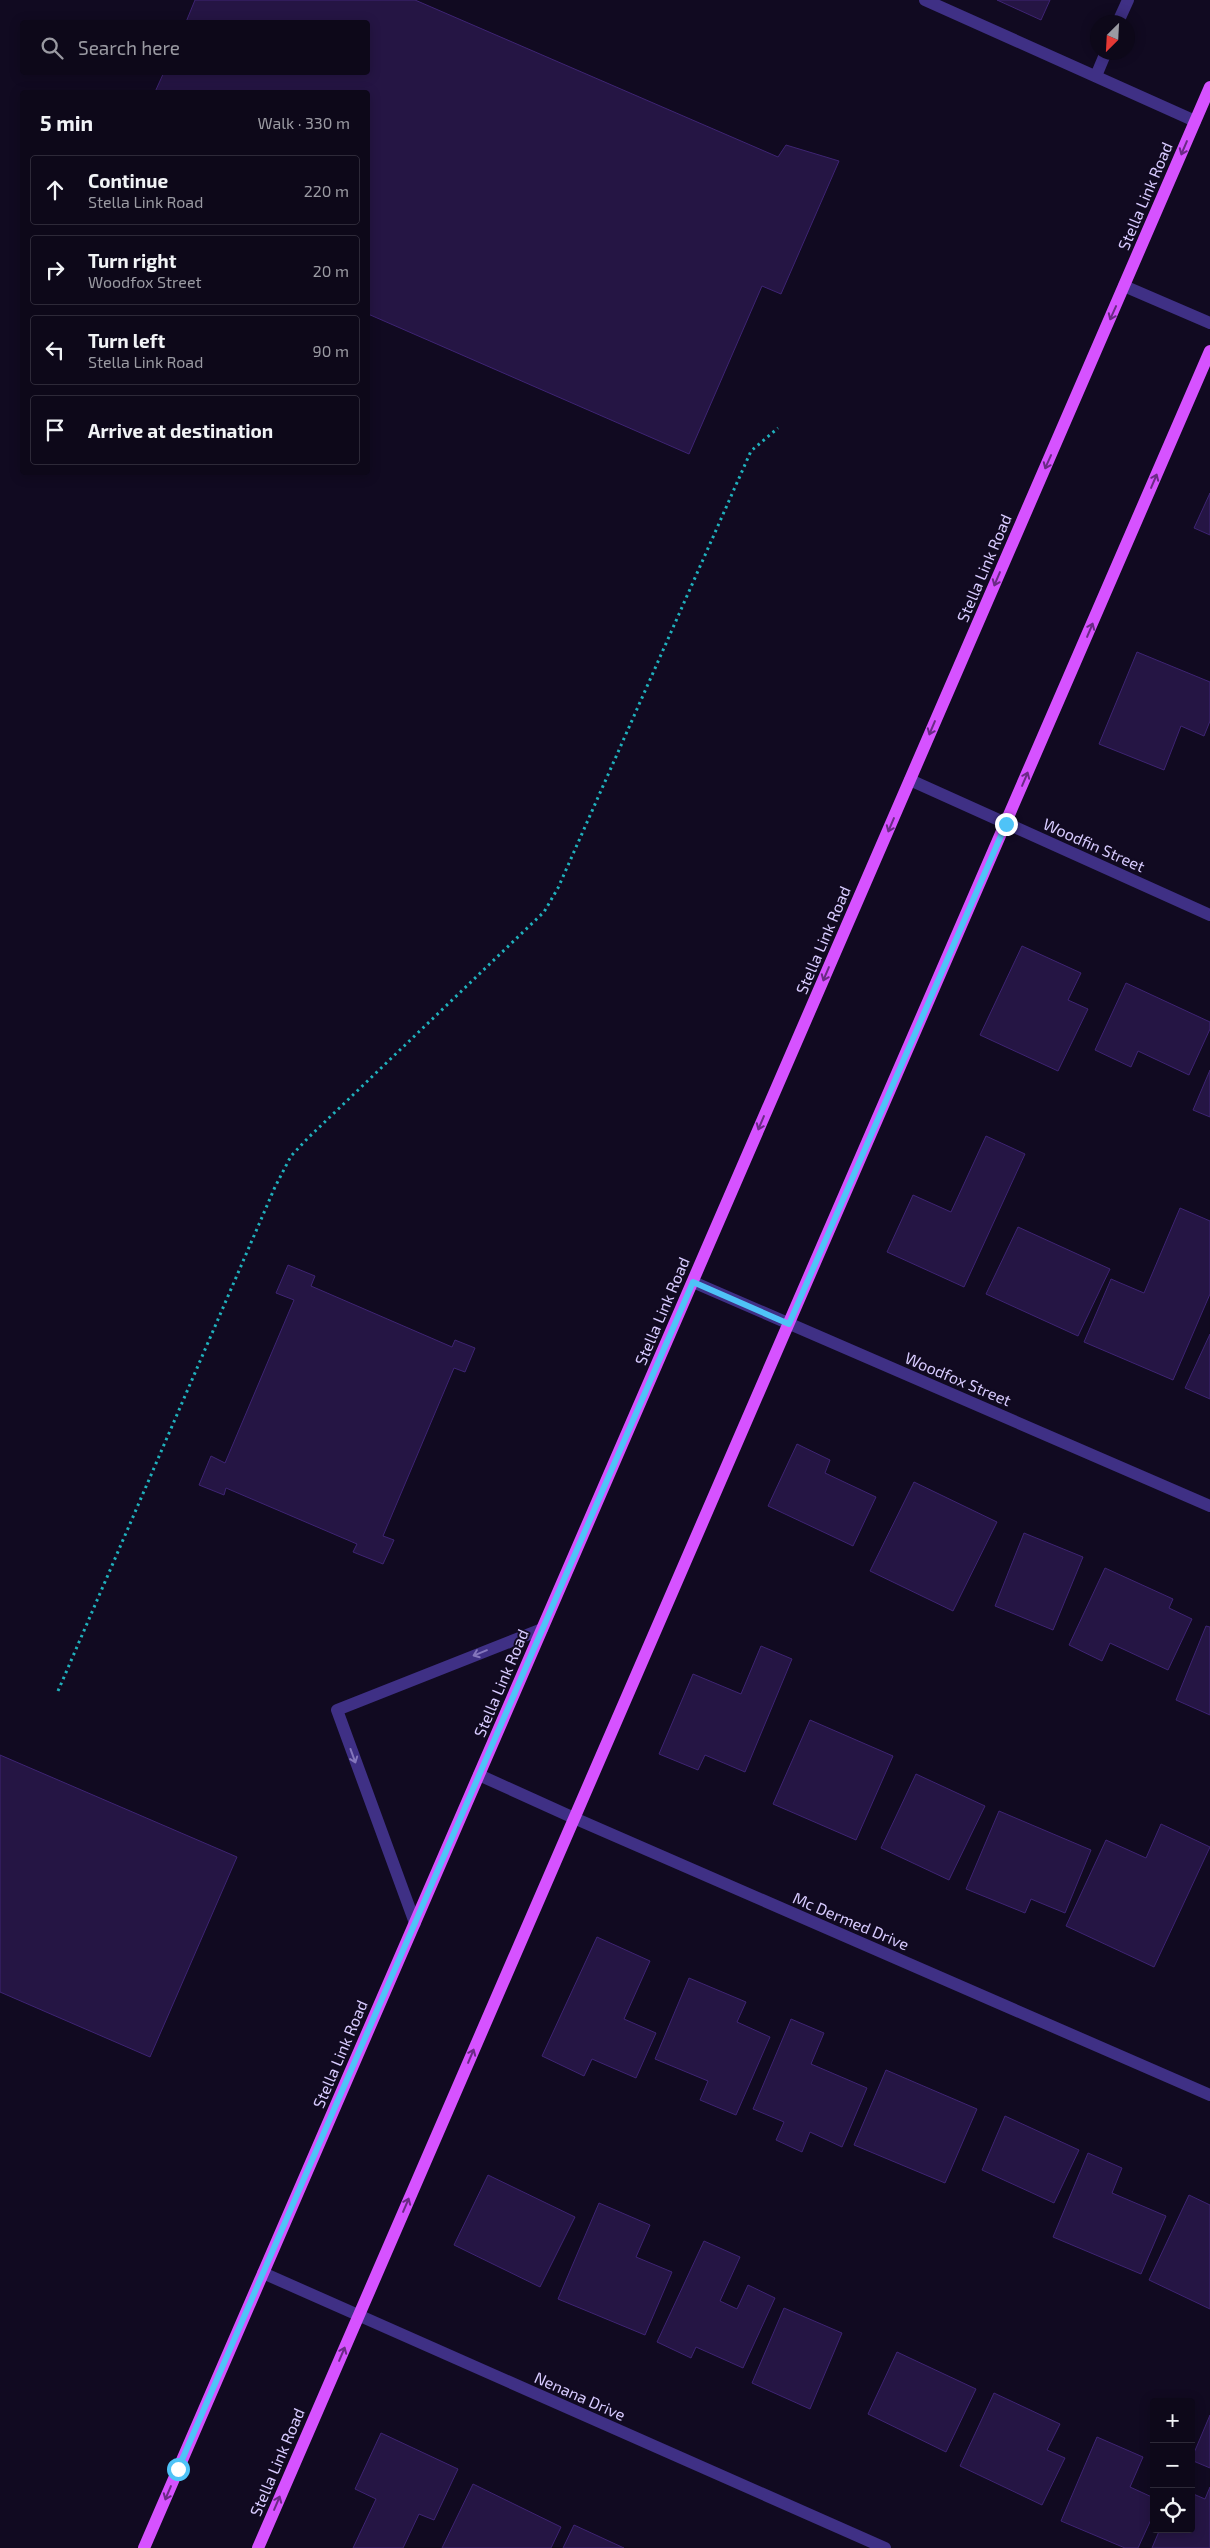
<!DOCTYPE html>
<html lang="en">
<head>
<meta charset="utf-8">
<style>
	:root { --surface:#0d0819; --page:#1b1626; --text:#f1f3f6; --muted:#9a9aa2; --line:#2d2938 }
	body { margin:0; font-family:"Exo 2",sans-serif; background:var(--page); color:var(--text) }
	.controls { position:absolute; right:15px; bottom:15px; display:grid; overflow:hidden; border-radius:5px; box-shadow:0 2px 12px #0003 }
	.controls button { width:45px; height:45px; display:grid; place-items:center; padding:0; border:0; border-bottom:1px solid var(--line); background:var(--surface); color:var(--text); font:25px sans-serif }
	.compass { position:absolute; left:1090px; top:15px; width:45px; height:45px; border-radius:50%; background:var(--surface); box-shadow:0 2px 12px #0003; rotate:204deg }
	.stop { position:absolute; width:15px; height:15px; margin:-11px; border:4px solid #4fc3f7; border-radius:50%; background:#fff }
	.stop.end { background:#4fc3f7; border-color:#fff; box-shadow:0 1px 5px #0008 }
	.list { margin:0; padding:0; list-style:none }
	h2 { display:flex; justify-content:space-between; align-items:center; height:65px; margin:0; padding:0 20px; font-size:21px }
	h2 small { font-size:16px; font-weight:400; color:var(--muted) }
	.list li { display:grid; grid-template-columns:32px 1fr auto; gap:15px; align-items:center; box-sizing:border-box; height:70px; margin:0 10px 10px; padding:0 10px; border:1px solid var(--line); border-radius:5px }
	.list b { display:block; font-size:19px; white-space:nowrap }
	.list p { margin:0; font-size:16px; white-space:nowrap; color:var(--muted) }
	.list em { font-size:16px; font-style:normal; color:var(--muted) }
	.icon { flex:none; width:28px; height:28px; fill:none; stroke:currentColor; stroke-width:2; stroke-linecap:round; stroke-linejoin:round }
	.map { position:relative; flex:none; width:1210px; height:2548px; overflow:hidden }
	.search { position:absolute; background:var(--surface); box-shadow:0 2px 12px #0003; left:20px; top:20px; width:350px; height:55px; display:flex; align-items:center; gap:12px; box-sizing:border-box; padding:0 18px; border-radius:5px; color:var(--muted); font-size:19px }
	.panel { position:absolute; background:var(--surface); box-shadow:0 2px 12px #0003; left:20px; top:90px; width:350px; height:385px; border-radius:5px }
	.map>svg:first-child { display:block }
	.building { fill:#251544; stroke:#3e2473 }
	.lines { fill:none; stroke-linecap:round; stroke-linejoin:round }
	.path { stroke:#20b1bd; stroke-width:3; stroke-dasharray:2.5 4; stroke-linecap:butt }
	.minor { stroke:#3f3085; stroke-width:12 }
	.major { stroke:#d652ff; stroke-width:12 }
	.oneway { stroke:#6a2a85 }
	.oneway2 { stroke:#8476bc }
	.route { stroke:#4fc3f7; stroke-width:6 }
	.labels { text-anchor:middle; stroke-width:4; stroke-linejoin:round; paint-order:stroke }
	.street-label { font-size:16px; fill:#d8cbff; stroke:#110a21 }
</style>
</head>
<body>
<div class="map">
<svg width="1210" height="2548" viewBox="0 0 1210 2548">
	<rect width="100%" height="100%" fill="#110a21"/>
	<!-- building -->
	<path class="building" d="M195,0H415L778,157L786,145L839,161L781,294L762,286L689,454L368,314V92H155L164,72H368V22H186Z
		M997,0H1050L1041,20Z
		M1210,493V535L1194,528Z
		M1137,652L1210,682V721L1204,736L1181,726L1164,770L1099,744Z
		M1022,946L1081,973L1068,1000L1088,1009L1058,1071L980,1035Z
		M1126,983L1210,1022V1029L1189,1075L1138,1051L1131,1067L1095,1050Z
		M1210,1070V1117L1193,1110Z
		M986,1136L1025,1154L964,1287L887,1252L913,1195L951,1212Z
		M1180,1208L1210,1221V1294L1173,1380L1084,1342L1111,1279L1144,1293Z
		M1018,1227L1110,1269L1078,1336L986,1294Z
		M288,1265L315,1276L311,1286L452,1347L455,1340L475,1348L465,1372L454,1368L383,1536L394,1540L383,1564L353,1552L357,1544L226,1488L224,1495L199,1485L211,1456L225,1463L294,1300L276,1293Z
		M1210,1334V1399L1185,1388Z
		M797,1444L830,1460L825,1473L876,1497L853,1546L768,1506Z
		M914,1482L997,1522L953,1611L870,1571Z
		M1024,1533L1083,1557L1053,1630L995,1606Z
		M1105,1568L1173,1599L1169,1608L1192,1619L1168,1670L1110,1643L1102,1661L1069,1645Z
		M1206,1626L1210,1627V1715L1176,1700Z
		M761,1646L792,1659L745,1772L705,1755L698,1770L659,1754L693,1674L741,1694Z
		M810,1720L893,1756L856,1840L773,1804Z
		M0,1755L237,1857L150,2057L0,1992Z
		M916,1774L985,1806L949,1880L881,1848Z
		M999,1811L1091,1850L1065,1913L1031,1899L1025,1913L966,1889Z
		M1161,1824L1210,1847L1154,1967L1066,1926L1106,1840L1146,1858Z
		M597,1937L650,1961L624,2019L656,2033L636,2078L592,2059L584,2076L542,2056Z
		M689,1978L746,2002L737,2022L770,2037L736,2115L700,2100L708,2081L655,2059Z
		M791,2019L824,2033L811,2064L867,2088L842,2147L810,2132L802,2152L776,2140L784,2122L753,2109Z
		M886,2070L977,2109L945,2183L854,2145Z
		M1005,2116L1079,2150L1054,2203L982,2170Z
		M1088,2153L1122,2168L1112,2193L1166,2216L1141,2274L1053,2237Z
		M488,2175L575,2217L540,2287L454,2245Z
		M1189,2195L1210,2205V2309L1149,2280Z
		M599,2203L650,2225L636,2257L672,2272L645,2335L558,2299Z
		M704,2241L740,2257L720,2301L737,2309L748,2285L775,2298L743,2368L696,2347L691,2358L657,2342Z
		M784,2308L842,2333L810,2409L752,2383Z
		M897,2352L976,2389L946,2452L868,2414Z
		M994,2393L1060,2424L1047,2450L1065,2458L1042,2505L960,2466Z
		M1210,2415V2468L1191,2460Z
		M381,2433L458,2469L434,2520L419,2514L403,2548H353L376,2499L355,2489Z
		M1097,2437L1143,2457L1130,2487L1154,2498V2513L1138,2548H1125L1061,2521Z
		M473,2484L561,2527L551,2548H442Z
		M1210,2487V2548H1152L1160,2529H1191V2493L1205,2499Z
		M574,2525L624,2548H563Z"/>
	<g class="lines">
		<!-- path -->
		<path class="path" d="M58,1691L275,1187L291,1156L308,1138L544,912L558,888L751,451L778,428"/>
		<!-- minor -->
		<path class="minor" d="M925,0L1195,121
			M1118,22L1128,0
			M1096,76L1106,52
			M1124,286L1210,323
			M910,780L1210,915
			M693,1282L1210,1506
			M479,1775L574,1818L1210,2095
			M415,1923L337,1710L542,1629
			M263,2273L885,2548"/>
		<!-- major -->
		<path class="major" d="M144,2548L1210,87
			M258,2548L1210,351"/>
	</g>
	<!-- one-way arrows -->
	<defs><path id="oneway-shaft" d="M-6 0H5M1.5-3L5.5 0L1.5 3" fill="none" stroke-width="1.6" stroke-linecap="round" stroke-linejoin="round" transform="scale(1.25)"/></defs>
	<g class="oneway">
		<use href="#oneway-shaft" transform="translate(1184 148) rotate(113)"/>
		<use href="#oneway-shaft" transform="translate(1113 313) rotate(114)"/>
		<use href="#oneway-shaft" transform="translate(1048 462) rotate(114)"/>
		<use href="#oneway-shaft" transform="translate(1154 481) rotate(-67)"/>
		<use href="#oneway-shaft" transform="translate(997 579) rotate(113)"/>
		<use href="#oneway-shaft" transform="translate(1090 630) rotate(-67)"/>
		<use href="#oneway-shaft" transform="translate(932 728) rotate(113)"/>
		<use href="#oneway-shaft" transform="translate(1025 779) rotate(-67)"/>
		<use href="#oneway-shaft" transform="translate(891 825) rotate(113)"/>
		<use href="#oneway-shaft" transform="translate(826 974) rotate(113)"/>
		<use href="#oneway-shaft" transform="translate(761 1123) rotate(113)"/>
		<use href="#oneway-shaft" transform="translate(471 2056) rotate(-67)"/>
		<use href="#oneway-shaft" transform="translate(406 2205) rotate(-67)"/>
		<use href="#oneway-shaft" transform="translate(342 2354) rotate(-67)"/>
		<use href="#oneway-shaft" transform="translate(168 2493) rotate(113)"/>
		<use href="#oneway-shaft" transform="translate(277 2503) rotate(-67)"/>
	</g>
	<g class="oneway2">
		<use href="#oneway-shaft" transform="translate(480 1653) rotate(158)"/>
		<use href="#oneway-shaft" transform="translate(353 1756) rotate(70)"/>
	</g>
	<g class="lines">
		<!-- route -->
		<path class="route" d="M178,2469L693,1282L789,1324L1006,824"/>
	</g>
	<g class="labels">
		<!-- street labels -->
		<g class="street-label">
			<text transform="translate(1145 196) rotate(-67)" y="6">Stella Link Road</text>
			<text transform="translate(984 568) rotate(-67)" y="6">Stella Link Road</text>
			<text transform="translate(1094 845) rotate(24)" y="6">Woodfin Street</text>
			<text transform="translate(823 940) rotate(-67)" y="6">Stella Link Road</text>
			<text transform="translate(662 1311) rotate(-67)" y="6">Stella Link Road</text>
			<text transform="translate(958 1379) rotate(23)" y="6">Woodfox Street</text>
			<text transform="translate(501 1683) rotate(-67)" y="6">Stella Link Road</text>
			<text transform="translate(851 1921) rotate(23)" y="6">Mc Dermed Drive</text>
			<text transform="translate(340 2054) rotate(-67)" y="6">Stella Link Road</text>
			<text transform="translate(580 2396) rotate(24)" y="6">Nenana Drive</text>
			<text transform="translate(277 2462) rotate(-67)" y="6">Stella Link Road</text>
		</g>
	</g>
</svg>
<div class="controls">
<button>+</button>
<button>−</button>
<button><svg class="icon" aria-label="locate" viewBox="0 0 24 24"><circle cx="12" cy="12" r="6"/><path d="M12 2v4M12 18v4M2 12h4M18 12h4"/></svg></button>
</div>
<svg class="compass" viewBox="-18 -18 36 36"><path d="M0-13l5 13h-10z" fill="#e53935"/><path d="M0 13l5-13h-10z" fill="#9a9aa2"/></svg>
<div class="stop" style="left:178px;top:2469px"></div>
<div class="stop end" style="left:1006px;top:824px"></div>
<div class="search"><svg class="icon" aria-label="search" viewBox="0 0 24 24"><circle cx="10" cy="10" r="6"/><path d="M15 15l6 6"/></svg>Search here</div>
<section class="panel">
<h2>5 min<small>Walk · 330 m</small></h2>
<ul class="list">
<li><svg class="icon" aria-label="ahead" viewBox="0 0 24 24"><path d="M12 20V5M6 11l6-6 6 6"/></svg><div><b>Continue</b><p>Stella Link Road</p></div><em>220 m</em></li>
<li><svg class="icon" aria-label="right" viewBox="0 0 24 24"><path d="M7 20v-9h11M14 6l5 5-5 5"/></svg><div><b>Turn right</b><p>Woodfox Street</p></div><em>20 m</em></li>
<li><svg class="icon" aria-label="left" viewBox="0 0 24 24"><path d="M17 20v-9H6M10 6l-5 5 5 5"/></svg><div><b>Turn left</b><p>Stella Link Road</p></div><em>90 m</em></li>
<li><svg class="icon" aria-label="arrive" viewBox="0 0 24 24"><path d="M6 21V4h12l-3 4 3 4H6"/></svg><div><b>Arrive at destination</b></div></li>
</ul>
</section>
</div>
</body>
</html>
